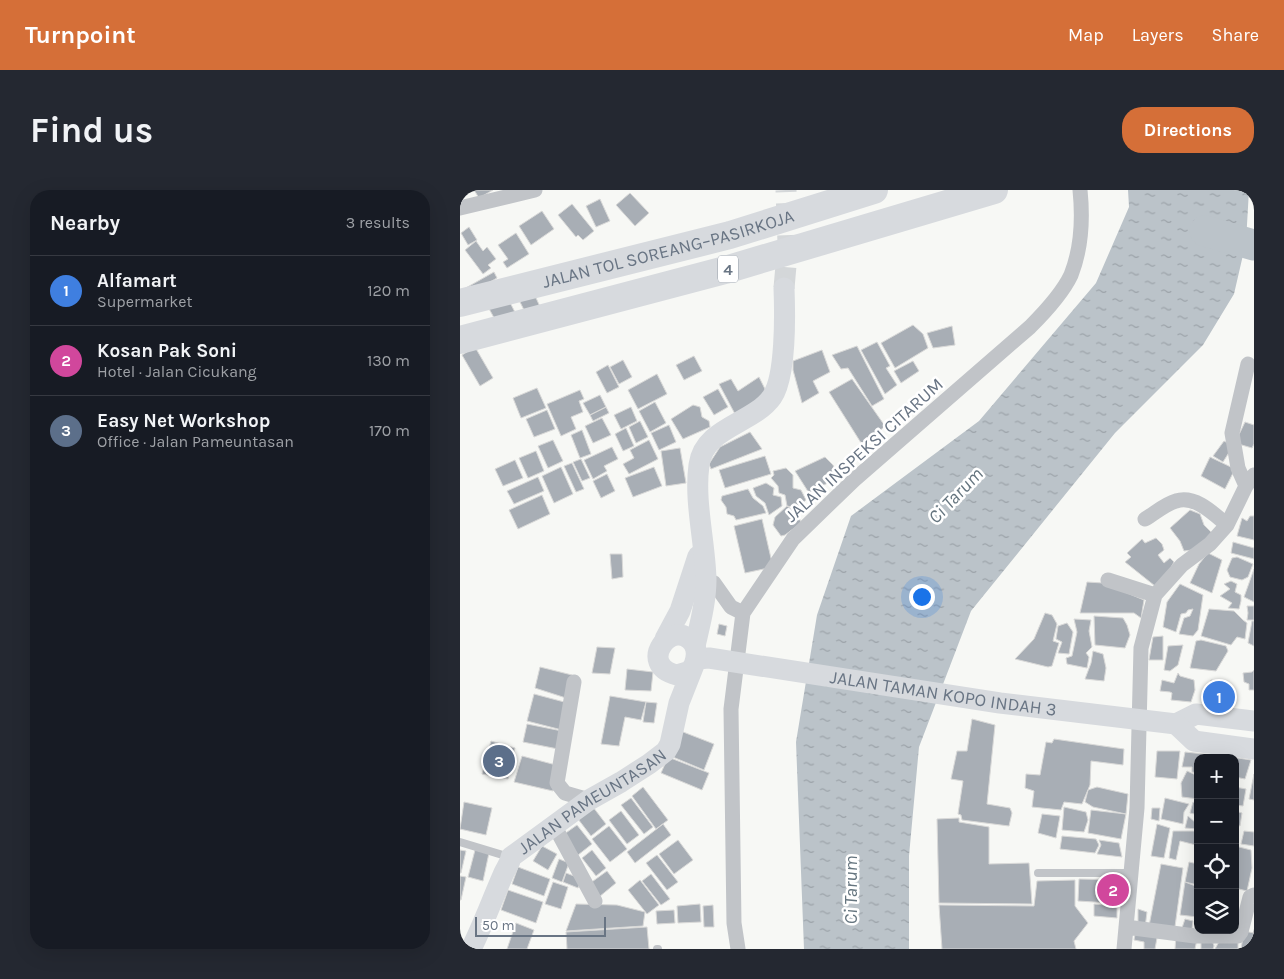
<!DOCTYPE html>
<html lang="en">
<head>
<meta charset="utf-8">
<style>
	:root { --surface:#171b24; --page:#242831; --text:#f1f3f6; --muted:#9ea1a6; --line:#363941; --accent:#d56f38 }
	body { margin:0; font-family:Karla,sans-serif; background:var(--page); color:var(--text) }
	.controls { position:absolute; right:15px; bottom:15px; display:grid; overflow:hidden; border-radius:10px; box-shadow:0 5px 20px #0002 }
	.controls button { width:45px; height:45px; display:grid; place-items:center; padding:0; border:0; border-bottom:1px solid var(--line); background:var(--surface); color:var(--text); font:25px sans-serif }
	.scale { position:absolute; left:15px; bottom:12px; width:131px; box-sizing:border-box; padding-left:5px; border:2px solid #697584; border-top:0; font-size:14px; line-height:18px; white-space:nowrap; color:#697584; -webkit-text-stroke:4px #fff; paint-order:stroke }
	.you { position:absolute; left:461px; top:406px; width:18px; height:18px; margin:-12px; border:4px solid #fff; border-radius:50%; background:#1a73e8; box-shadow:0 0 0 8px #1a73e833 }
	.badge { display:grid; place-items:center; width:32px; height:32px; border-radius:50%; background:var(--accent); color:#fff; font-size:16px; font-weight:700 }
	.pin { position:absolute; translate:-50% -50%; border:2px solid #fff; box-shadow:0 1px 5px #0006 }
	.list { margin:0; padding:0; list-style:none }
	h2 { display:flex; justify-content:space-between; align-items:center; height:65px; margin:0; padding:0 20px; font-size:21px }
	h2 small { font-size:16px; font-weight:400; color:var(--muted) }
	.list li { display:grid; grid-template-columns:32px 1fr auto; gap:15px; align-items:center; box-sizing:border-box; height:70px; padding:0 20px; border-top:1px solid var(--line) }
	.list b { display:block; font-size:19px; white-space:nowrap }
	.list p { margin:0; font-size:16px; white-space:nowrap; color:var(--muted) }
	.list em { font-size:16px; font-style:normal; color:var(--muted) }
	.icon { flex:none; width:28px; height:28px; fill:none; stroke:currentColor; stroke-width:2; stroke-linecap:round; stroke-linejoin:round }
	.map { position:relative; flex:none; width:794px; height:759px; overflow:hidden; border-radius:20px }
	header { display:flex; align-items:center; gap:30px; box-sizing:border-box; height:70px; padding:0 25px; background:var(--accent); color:#fff }
	header strong { font-size:24px }
	nav { display:flex; gap:28px; margin-inline-start:auto; font-size:18px }
	.intro { display:flex; align-items:center; justify-content:space-between; box-sizing:border-box; height:120px; padding:0 30px }
	h1 { margin:0; font-size:35px }
	.button { padding:12px 22px; border-radius:20px; background:var(--accent); color:#fff; font-size:18px; font-weight:700 }
	main { display:flex; gap:30px; padding:0 30px }
	aside { flex:1; background:var(--surface); border-radius:20px; box-shadow:0 5px 20px #0002 }
	.map>svg:first-child { display:block }
	.water { fill:url(#water-ripples) }
	.lines { fill:none; stroke-linecap:round; stroke-linejoin:round }
	.river { stroke:#bbc3c9; stroke-width:31 }
	.building { fill:#a8aeb5; stroke:#d9d9d8 }
	.secondary-tunnel { stroke:#d4d7d9; stroke-width:21; stroke-dasharray:21 11; stroke-linecap:butt }
	.lane { stroke:#c1c4c8; stroke-width:8 }
	.street { stroke:#c1c4c8; stroke-width:15 }
	.secondary { stroke:#d7dade; stroke-width:21 }
	.highway { stroke:#d7dade; stroke-width:28 }
	.labels { text-anchor:middle; stroke-width:5; stroke-linejoin:round; paint-order:stroke }
	.shield { fill:#fff; stroke:#969ea9; stroke-width:1 }
	.shield-label { font-size:16px; font-weight:bold; fill:#697584 }
	.street-label { font-size:18px; fill:#697584; stroke:#fff }
	.water-label { font-size:19px; font-style:italic; fill:#65757f; stroke:#fff }
</style>
</head>
<body>
<header>
<strong>Turnpoint</strong>
<nav><a>Map</a><a>Layers</a><a>Share</a></nav>
</header>
<div class="intro"><h1>Find us</h1><a class="button">Directions</a></div>
<main>
<aside>
<h2>Nearby<small>3 results</small></h2>
<ul class="list">
<li><span class="badge" style="background:#3f7fe0">1</span><div><b>Alfamart</b><p>Supermarket</p></div><em>120 m</em></li>
<li><span class="badge" style="background:#d1479c">2</span><div><b>Kosan Pak Soni</b><p>Hotel · Jalan Cicukang</p></div><em>130 m</em></li>
<li><span class="badge" style="background:#5c6f8a">3</span><div><b>Easy Net Workshop</b><p>Office · Jalan Pameuntasan</p></div><em>170 m</em></li>
</ul>
</aside>
<div class="map">
<svg width="794" height="759" viewBox="0 0 794 759">
	<defs>
		<pattern id="water-ripples" width="26" height="14" patternUnits="userSpaceOnUse" patternTransform="scale(1.25)"><rect width="26" height="14" fill="#bbc3c9"/><path d="M2 4q2-2 4 0t4 0M15 11q2-2 4 0t4 0" fill="none" stroke="#9ca3a9"/></pattern>
	</defs>
	<rect width="100%" height="100%" fill="#f7f8f5"/>
	<!-- water -->
	<path class="water" d="M668,0H789L786,52L774,104L743,155L655,243L511,421L459,557L449,666V759H344L336,552L357,425L391,326L519,231L636,93L669,17Z"/>
	<g class="lines">
		<!-- river -->
		<path class="river" d="M745,41L794,55"/>
	</g>
	<!-- building -->
	<path class="building" d="M14,0H33L19,8Z
		M170,3L189,23L175,36L156,15Z
		M140,9L150,31L136,37L126,16Z
		M112,14L134,41L123,50L118,45L116,47L98,25Z
		M82,21L94,39L71,55L59,36Z
		M9,37L17,50L8,55L1,43Z
		M56,43L69,64L47,78L43,72L48,69L38,55Z
		M16,51L23,61L27,57L36,69L28,75L31,78L23,84L5,60Z
		M34,82L37,88L7,105L4,99Z
		M72,99L81,119L67,126L57,106Z
		M46,105L57,126L38,135L27,115Z
		M453,135L463,144L468,158L435,178L421,153Z
		M492,136L495,155L473,158L467,143Z
		M417,152L430,176L426,178L437,195L425,204L401,160Z
		M397,156L424,209L412,216L388,178L381,179L372,165Z
		M15,157L33,188L20,196L2,165Z
		M362,160L370,182L353,191L359,203L342,213L333,180V171Z
		M234,166L242,181L224,190L216,175Z
		M163,170L172,187L159,194L150,177Z
		M453,171L459,181L441,193L434,181Z
		M148,175L159,197L147,203L136,182Z
		M197,184L207,204L178,219L168,200Z
		M299,187L308,205L275,224L259,194L271,189L278,201Z
		M392,189L425,236L403,256L369,202Z
		M77,198L86,218L61,228L53,208Z
		M258,199L268,217L254,225L243,207Z
		M120,200L124,209L119,211L123,222L111,227L116,239L101,246L87,214Z
		M140,205L146,217L130,225L123,213Z
		M195,212L206,233L190,242L179,221Z
		M233,215L240,217L242,227L249,231L250,237L223,249L211,229Z
		M146,217L149,223L133,231L130,225Z
		M171,217L177,231L161,239L154,225Z
		M87,220L95,239L74,247L66,229Z
		M142,228L151,245L133,253L125,236Z
		M180,231L188,247L176,253L169,237Z
		M785,232L794,235V254L792,258L775,253Z
		M209,235L216,252L199,260L191,243Z
		M166,238L174,256L163,261L155,244Z
		M122,240L131,264L120,268L111,245Z
		M290,242L302,259L251,279L249,274L260,257Z
		M93,250L103,271L88,278L78,256Z
		M189,250L198,269L169,284L163,274L174,268L170,260Z
		M764,251L773,256L763,272L753,266Z
		M152,257L158,269L144,276L147,281L133,289L124,270Z
		M220,258L226,293L206,296L201,261Z
		M76,261L84,281L68,288L59,268Z
		M305,266L311,284L265,298L259,280Z
		M365,267L373,275L379,287L349,303L335,281Z
		M750,267L775,279L765,299L741,286Z
		M121,269L130,288L122,291L113,272Z
		M55,270L63,288L43,296L35,279Z
		M112,273L124,299L116,302L104,276Z
		M101,277L113,304L94,313L82,286Z
		M194,277L202,296L173,307L165,288Z
		M326,278L333,285V298L341,300L346,310L337,318L327,316L325,305L319,303L318,296L311,288L314,285L313,281Z
		M147,284L155,301L141,308L133,291Z
		M78,287L84,301L54,314L47,301Z
		M306,293L314,298L313,305L321,307L322,316L309,325L305,313L296,306L293,298Z
		M288,299L293,308L303,316L306,323L276,330L274,326L267,324L266,317L261,310L262,306Z
		M82,305L90,324L58,339L49,320Z
		M327,316L338,324L341,333L325,345L321,346L313,335L315,327Z
		M730,320L740,324L744,335L753,344L732,360L724,361L720,351L710,338Z
		M790,326H794V350L777,346L782,328L787,331Z
		M302,329L313,377L285,383L274,336Z
		M696,348L702,354L704,360L698,365L704,373L710,368L714,372L704,390L695,396L665,372L671,367L667,363L682,349L685,353Z
		M773,352L794,358V369L771,363Z
		M748,363L762,370L752,403L730,393L739,374Z
		M150,364H162L163,387L152,389Z
		M777,367L793,374L788,387L782,390L770,387L767,380L772,368Z
		M794,379V412L784,407Z
		M771,391L777,394L775,402L781,405V411L779,419L768,418L772,413L760,406L770,399L764,394Z
		M627,392L643,393L684,410L681,428L674,423H620Z
		M720,394L743,405L738,440L733,446L719,444L724,428L730,426L733,419L728,420L726,423L721,424L716,442L703,437L707,412Z
		M787,416H794V430H787L788,423Z
		M749,419L774,421L783,430L787,433L785,449L777,447L771,455L741,446Z
		M585,423L592,425L597,434L593,451L599,453L592,476L588,477L555,469L574,449Z
		M634,426L663,428L667,435L670,445L665,458L635,455Z
		M614,429L631,430L629,441L632,457L626,463L629,467L627,478L607,474L606,468L612,466L617,442Z
		M792,431H794V456L788,453Z
		M607,433L613,442L609,464L598,463L602,452L596,449L598,436Z
		M259,434L267,436L265,446L257,444Z
		M703,446V470H689L693,447Z
		M741,450L766,456L768,461L756,481L730,478L736,451Z
		M723,455L718,475L710,481L704,480L708,456Z
		M137,457L155,458L150,484L132,483Z
		M633,461L643,464L646,478L644,491L625,489L631,473Z
		M80,477L112,485L106,508L75,498Z
		M167,479L193,482L191,501L165,500Z
		M794,480V500H789V494L784,492L783,483L792,482Z
		M718,483L720,486L734,490L735,500L731,512L711,510L712,503L710,502L700,501L702,490L714,493Z
		M751,490L766,493L764,501L749,496Z
		M74,504L108,513L102,540L67,531Z
		M150,506L186,512L181,530L165,527L159,556L141,554Z
		M186,512L197,513L194,533L183,532Z
		M512,529L535,535L527,614L550,618L552,623L549,636L502,630L501,625L498,624L503,591L491,589L497,561H507Z
		M67,534L102,541L98,559L63,552Z
		M218,540L254,554L244,580L208,565Z
		M594,549L664,559L663,575L631,571L630,595L622,614L604,612L601,620L572,617L574,601L565,598L566,584L580,585L586,552L592,553Z
		M31,551L55,558L48,589L22,584Z
		M697,561H720L717,589L695,587Z
		M725,562L763,566V568H738V583L732,582V577H722Z
		M62,566L96,575L93,601L54,592Z
		M765,566L791,570L785,589L775,587V568H764Z
		M208,567L249,583L242,600L201,583Z
		M727,581L738,586V609L722,607L721,593Z
		M794,584V610L789,609Z
		M183,597L208,630L196,639L172,606Z
		M637,597L668,604L666,624L633,617L625,612L628,600Z
		M775,597L786,599L783,616L775,615Z
		M171,608L193,637L184,644L161,615Z
		M705,608L729,614L724,622L723,634L701,629Z
		M4,612L32,618L26,645L0,639Z
		M733,612L738,614V625L730,623Z
		M133,617L146,634L131,646L118,629Z
		M604,617L626,622L628,630L624,642L602,640Z
		M692,618H700L699,631L691,629Z
		M631,620L666,624L661,649L628,643Z
		M161,621L179,645L167,654L149,630Z
		M775,621L782,623L780,636L775,635Z
		M582,624L600,626L596,648L578,643Z
		M728,626L736,633L738,639L725,638Z
		M499,628V632L529,637V674L569,673L572,714L479,713L477,629Z
		M203,634L211,645L175,673L167,662Z
		M697,634L710,638L704,668L691,666Z
		M117,635L132,654L118,665L103,645Z
		M149,636L167,659L150,672L132,649Z
		M713,641H738L736,655L720,651L716,670L709,668Z
		M784,641L794,642V656L781,654Z
		M602,646L636,649L639,655L635,663L600,659Z
		M218,650L233,670L214,684L199,664Z
		M639,650L659,653L662,667L637,664L641,655Z
		M82,656L97,664L88,680L73,671Z
		M779,657L791,660L792,678L787,701L775,698V663L776,659Z
		M0,660L6,661L1,683H0Z
		M15,660L29,663L23,691L8,687Z
		M132,660L146,678L136,686L122,668Z
		M197,665L218,692L207,700L186,673Z
		M99,669L109,673L102,692L92,688Z
		M729,672L738,674V695L725,692Z
		M701,674L723,678L714,744L688,741Z
		M58,677L90,689L84,706L52,694Z
		M147,681L156,693L139,707L129,694Z
		M106,683L122,689L118,698L103,692Z
		M191,684L210,709L201,715L182,691Z
		M0,686L6,687L1,710H0Z
		M619,689L667,690L665,714L618,711Z
		M180,690L199,715L187,724L168,700Z
		M615,690V716L628,733L614,751L616,759H482L479,715L574,716L577,691Z
		M93,692L108,697L101,719L85,714Z
		M725,692L738,697V704L735,713L738,714V727L720,725Z
		M48,700L83,712L76,733L41,720Z
		M116,714L157,715L185,722L183,736L106,741Z
		M240,714L241,732L218,733L217,716Z
		M634,714L657,716V728L634,726Z
		M253,715L254,737H244L243,716Z
		M678,719L687,722L685,738L678,737Z
		M214,720L215,733L197,734L196,721Z
		M725,729L733,731L731,746L720,744Z
		M56,733L74,740L67,759H47Z
		M187,737L189,759H107L106,742Z
		M676,739L697,748L695,759H684V752L674,750Z
		M784,741L794,743V759H781Z
		M716,745L737,749L735,759H715Z
		M741,749L752,750L754,756L753,759H741Z
		M760,750L778,751V759H755Z"/>
	<g class="lines">
		<!-- secondary-tunnel -->
		<path class="secondary-tunnel" d="M324,98L328,53L326,0"/>
		<!-- lane -->
		<path class="lane" d="M0,652L49,667
			M578,683H671
			M197,759H198"/>
		<!-- street -->
		<path class="street" d="M0,18L75,0
			M786,296L778,278L772,243L788,174
			M685,329C694,324 705,314 716,311C735,305 753,323 767,335
			M240,387L254,393L271,417L283,423
			M648,390L695,405
			M114,492L97,593L105,603L129,610
			M94,635L135,711
			M666,737L735,746H778L781,742L790,707L794,705
			M278,759L274,733L271,519L283,423L333,349L394,290L570,137C583,124 603,102 611,85C622,57 623,29 620,0
			M664,759L677,618L681,458L695,405L722,375L750,354L767,335L786,296L794,285"/>
		<!-- secondary -->
		<g class="secondary">
			<path d="M205,449L220,421L238,366"/>
			<path d="M235,456C240,434 246,412 246,389C245,352 234,311 239,275C244,237 293,234 312,207C326,187 325,124 324,98"/>
			<path id="s1" d="M237,469L249,468L540,513L716,534L736,524L794,531"/>
			<path d="M716,534L734,551L794,559"/>
			<path id="s2" d="M11,759C23,735 32,710 43,685C45,679 50,674 51,667L129,610L161,592L189,574L206,561L210,554L219,513L234,475C237,467 238,460 233,453C213,426 175,475 217,485L230,481L234,475"/>
		</g>
		<!-- highway -->
		<g class="highway">
			<path id="s3" d="M0,113L270,45L414,0"/>
			<path d="M0,150L265,80L534,0"/>
		</g>
	</g>
	<g class="labels">
		<!-- shield labels -->
		<rect class="shield" x="258" y="65.5" width="20" height="27" rx="4"/>
		<g class="shield-label">
			<text x="268" y="85">4</text>
		</g>
		<!-- street labels -->
		<g class="street-label">
			<text dy="6" stroke="none"><textPath href="#s3" startOffset="215">JALAN TOL SOREANG–PASIRKOJA</textPath></text>
			<text transform="translate(404 260) rotate(-42)" y="6">JALAN INSPEKSI CITARUM</text>
			<text dy="6" stroke="none"><textPath href="#s1" startOffset="249">JALAN TAMAN KOPO INDAH 3</textPath></text>
			<text dy="6" stroke="none"><textPath href="#s2" startOffset="199">JALAN PAMEUNTASAN</textPath></text>
		</g>
		<!-- water labels -->
		<g class="water-label">
			<text transform="translate(495 305) rotate(-46)" y="7">Ci Tarum</text>
			<text transform="translate(390 700) rotate(-90)" y="7">Ci Tarum</text>
		</g>
	</g>
</svg>
<div class="controls">
<button>+</button>
<button>−</button>
<button><svg class="icon" aria-label="locate" viewBox="0 0 24 24"><circle cx="12" cy="12" r="6"/><path d="M12 2v4M12 18v4M2 12h4M18 12h4"/></svg></button>
<button><svg class="icon" aria-label="layers" viewBox="0 0 24 24"><path d="M12 4l9 5-9 5-9-5zM3 14l9 5 9-5"/></svg></button>
</div>
<div class="scale">50 m</div>
<div class="you"></div>
<div class="pin badge" style="left:759px;top:507px;background:#3f7fe0">1</div>
<div class="pin badge" style="left:653px;top:700px;background:#d1479c">2</div>
<div class="pin badge" style="left:39px;top:571px;background:#5c6f8a">3</div>
</div>
</main>
</body>
</html>
